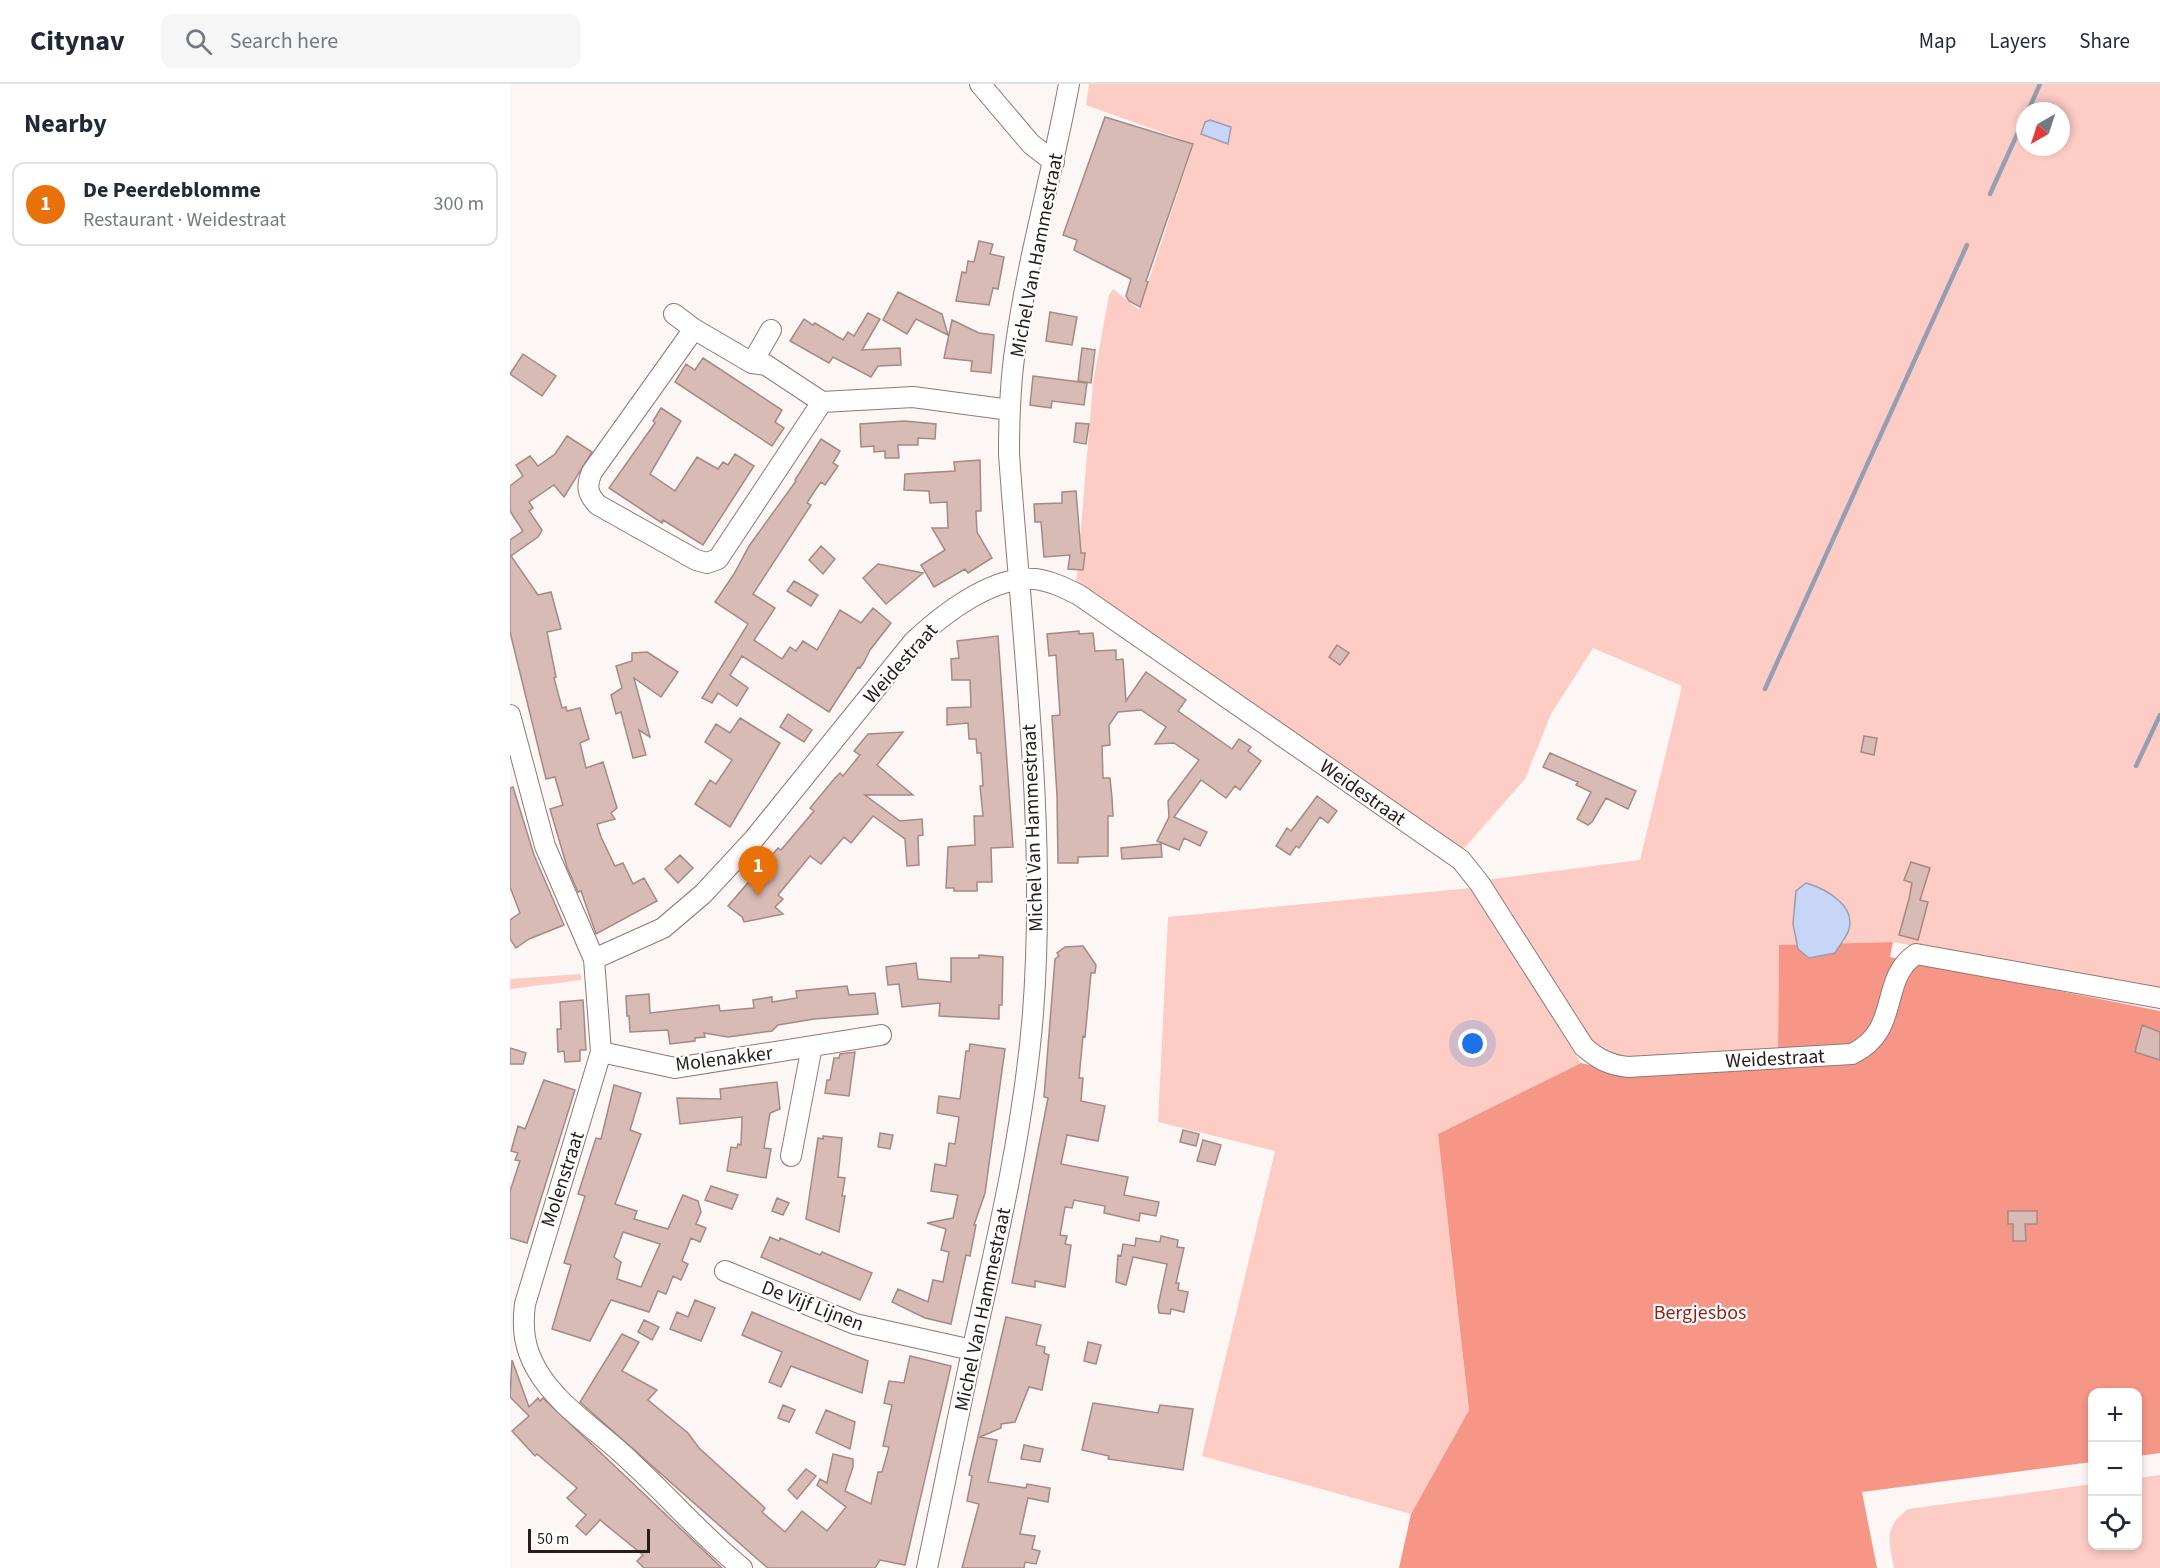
<!DOCTYPE html>
<html lang="en">
<head>
<meta charset="utf-8">
<style>
	:root { --surface:#fff; --page:#f6f6f7; --text:#1f2937; --muted:#747a83; --line:#e0e1e3; --accent:#0b8043 }
	body { margin:0; font-family:"Source Sans 3",sans-serif; background:var(--page); color:var(--text) }
	.controls { position:absolute; right:18px; bottom:18px; display:grid; overflow:hidden; border-radius:12px; box-shadow:0 3px 9px #0003 }
	.controls button { width:54px; height:54px; display:grid; place-items:center; padding:0; border:0; border-bottom:2px solid var(--line); background:var(--surface); color:var(--text); font:30px sans-serif }
	.compass { position:absolute; left:1506px; top:18px; width:54px; height:54px; border-radius:50%; background:var(--surface); box-shadow:0 3px 9px #0003; rotate:219deg }
	.scale { position:absolute; left:18px; bottom:15px; width:122px; box-sizing:border-box; padding-left:6px; border:3px solid #261c1a; border-top:0; font-size:16px; line-height:21px; white-space:nowrap; color:#261c1a; -webkit-text-stroke:4px #fff; paint-order:stroke }
	.you { position:absolute; left:963px; top:960px; width:21px; height:21px; margin:-15px; border:4px solid #fff; border-radius:50%; background:#1a73e8; box-shadow:0 0 0 9px #1a73e833 }
	.badge { display:grid; place-items:center; width:39px; height:39px; border-radius:50%; background:var(--accent); color:#fff; font-size:20px; font-weight:700 }
	.pin { position:absolute; translate:-50% -50px; filter:drop-shadow(0 2px 3px #0008) }
	.pin::after { content:''; position:absolute; top:32px; width:21px; height:18px; background:inherit; clip-path:polygon(0 0,100% 0,50% 100%) }
	.list { margin:0; padding:0; list-style:none }
	h2 { display:flex; justify-content:space-between; align-items:center; height:78px; margin:0; padding:0 24px; font-size:26px }
	h2 small { font-size:20px; font-weight:400; color:var(--muted) }
	.list li { display:grid; grid-template-columns:39px 1fr auto; gap:18px; align-items:center; box-sizing:border-box; height:84px; margin:0 12px 12px; padding:0 12px; border:2px solid var(--line); border-radius:12px }
	.list b { display:block; font-size:22px; white-space:nowrap }
	.list p { margin:0; font-size:20px; white-space:nowrap; color:var(--muted) }
	.list em { font-size:20px; font-style:normal; color:var(--muted) }
	.icon { flex:none; width:33px; height:33px; fill:none; stroke:currentColor; stroke-width:2; stroke-linecap:round; stroke-linejoin:round }
	.map { position:relative; flex:none; width:1650px; height:1484px; overflow:hidden }
	header { display:flex; align-items:center; gap:36px; box-sizing:border-box; height:84px; padding:0 30px; background:var(--surface); border-bottom:2px solid var(--line) }
	header strong { font-size:28px }
	nav { display:flex; gap:33px; margin-inline-start:auto; font-size:21px }
	.search { width:420px; height:54px; background:var(--page); display:flex; align-items:center; gap:15px; box-sizing:border-box; padding:0 21px; border-radius:12px; color:var(--muted); font-size:22px }
	main { display:flex }
	aside { flex:1; background:var(--surface) }
	.map>svg:first-child { display:block }
	.green { fill:#fdccc4; fill-rule:evenodd }
	.forest { fill:#f69687 }
	.water { fill:#c7d6f6; stroke:#979eb4; stroke-width:1.5 }
	.lines { fill:none; stroke-linecap:round; stroke-linejoin:round }
	.stream { stroke:#979eb4; stroke-width:4.5 }
	.building { fill:#d9bbb6; stroke:#a58984; stroke-width:1.5; fill-rule:evenodd }
	.street-casing { stroke:#937772; stroke-width:22 }
	.street { stroke:#fff; stroke-width:20 }
	.labels { text-anchor:middle; stroke-width:4.5; stroke-linejoin:round; paint-order:stroke }
	.street-label { font-size:20px; fill:#261c1a; stroke:#fff }
	.park-label { font-size:20px; fill:#8e1f15; stroke:#fff }
</style>
</head>
<body>
<header>
<strong>Citynav</strong>
<div class="search"><svg class="icon" aria-label="search" viewBox="0 0 24 24"><circle cx="10" cy="10" r="6"/><path d="M15 15l6 6"/></svg>Search here</div>
<nav><a>Map</a><a>Layers</a><a>Share</a></nav>
</header>
<main>
<aside>
<h2>Nearby<small></small></h2>
<ul class="list">
<li><span class="badge" style="background:#e8710a">1</span><div><b>De Peerdeblomme</b><p>Restaurant · Weidestraat</p></div><em>300 m</em></li>
</ul>
</aside>
<div class="map">
<svg width="1650" height="1484" viewBox="0 0 1650 1484">
	<rect width="100%" height="100%" fill="#fcf6f5"/>
	<!-- green -->
	<path class="green" d="M579,0H1650V909L1383,858L1269,861L1268,968L1108,975L1093,967L1079,955L976,796L1130,776L1172,602L1083,564L1041,630L1015,695L951,768L566,503L583,299L599,211L603,205L629,226L684,60L576,21ZM1515,27H1551V63H1515Z
		M961,804L1071,979L928,1050L959,1326L901,1430L692,1372L765,1067L648,1038L658,833Z
		M70,890L72,896L0,905V895Z
		M1650,1391V1484H1384C1379,1456 1373,1444 1398,1425L1582,1400V1462H1628V1394Z"/>
	<!-- forest -->
	<path class="forest" d="M1383,858L1380,873L1650,927V1369L1628,1372V1308H1582V1378L1352,1408L1367,1484H889L901,1430L959,1326L928,1050L1071,979L1117,990L1268,968L1269,861Z"/>
	<!-- water -->
	<path class="water" d="M700,36L721,43L718,60L691,50L695,38Z
		M1296,799C1316,805 1348,822 1338,848C1335,855 1329,862 1325,869L1299,874L1288,865L1283,840L1286,807Z"/>
	<g class="lines">
		<!-- stream -->
		<path class="stream" d="M1518,27L1530,0
			M1480,110L1515,33
			M1255,605L1457,161
			M1626,682L1650,631"/>
	</g>
	<!-- building -->
	<path class="building" d="M595,33L683,60L636,197L638,198L630,223L619,217L616,212L621,195L564,166L567,156L553,151Z
		M469,157L483,160L480,170L494,173L488,205L483,204L479,221L446,217L452,188L456,189L458,177L464,178Z
		M388,208L432,230L438,251L406,235L397,250L373,236Z
		M540,228L567,233L562,261L536,257Z
		M358,229L370,235L352,266L390,264L391,281L368,282L361,293L323,273L319,279L280,257L294,235L303,241L305,239L333,256L338,248L344,252Z
		M442,236L469,249L484,251L481,289L461,287L462,277L434,274Z
		M572,264L585,266L581,299L568,297Z
		M13,270L46,292L32,312L0,290Z
		M193,274L272,326L265,338L274,344L262,362L165,298L176,280L185,286Z
		M523,292L577,299L574,321L542,317L541,324L520,321Z
		M151,324L171,337L140,390L165,407L187,373L208,385L213,378L218,381L225,370L244,382L193,461L153,436L152,439L99,404L145,339L143,337Z
		M394,337L426,340L425,355L408,354V361H388L389,374H375V367L364,368V362L351,363L350,340Z
		M566,339L579,340L576,360L564,358Z
		M57,352L82,368L54,413L44,401L19,418L23,424L19,427L32,446L28,453L1,472L28,511L41,508L51,545L37,548L46,593L44,594L52,624L56,623L57,627L70,624L79,655L70,659L76,684L93,678L107,724L101,729L105,735L87,740L91,753L105,782L113,779L123,800L134,794L147,817L86,850L71,807L68,808L57,783L40,725L53,721L45,693L36,695L0,548V456L13,447L0,427V402L13,392L6,381L20,372L28,382L45,370Z
		M311,355L330,367L323,379L328,382L315,401L311,398L304,408L297,419L301,421L243,510L265,524L244,556L272,575L280,563L286,567L293,557L307,566L330,526L351,539L363,524L381,539L360,566L354,578L350,584L348,583L319,628L232,572L220,591L238,604L227,622L208,609L202,619L192,614L238,540L205,518L224,490L239,462L286,397L285,396Z
		M470,376L471,427H466L467,448L482,474L458,489L455,485L424,503L411,481L435,466L422,444H438L437,418L420,419L419,407L394,406L395,390L445,387L444,378Z
		M566,407L571,469H575L573,486L558,485L560,471L534,473L531,438H525L524,420L552,419V408Z
		M311,462L325,475L313,490L299,476Z
		M368,480L413,489L376,520L353,494Z
		M284,497L308,511L301,522L277,507Z
		M569,547V550L583,549L585,567L606,566V576L613,575L616,617L636,588L676,616L668,627L722,665L729,655L741,663L738,667L751,677L730,706L725,702L716,714L691,696L664,733L697,748L690,762L674,754L669,766L647,757L659,733L658,717L689,676L664,659L645,660L656,643L631,626L608,628L599,641L600,661L592,662L593,694H600L602,714L603,732H598V772L568,773V779H548L547,711L542,632L550,631L546,571L539,572L537,550Z
		M488,552L503,763L481,764L482,798H467V807H444V804H436L438,763L465,761L464,732H473L470,702H473L471,669H467L466,655H459L458,639L437,641V624L461,623L460,596H442L441,575L449,574L447,557Z
		M827,561L839,569L830,581L819,573Z
		M137,568L168,588L151,613L124,594L140,653L129,646L136,671L123,674L111,628L106,630L101,611L112,604L106,582L122,577V569Z
		M278,630L302,646L294,658L270,643Z
		M230,634L270,659L220,743L185,720L200,696L206,700L222,676L195,658L206,640L220,649Z
		M393,648L367,681L403,711H355L390,737L412,735L413,751L408,752L409,781L397,782L395,755L363,732L341,759L334,753L311,780L300,772L268,811L273,815L265,823L273,830L234,838L232,833L218,822L268,764L271,766L304,727L300,724L325,694L330,689L333,692L350,671L344,667L358,650Z
		M1354,652L1367,654L1364,671L1351,668Z
		M1040,669L1126,707L1118,725L1096,714L1082,738L1078,741L1067,735L1081,708L1066,701L1068,698L1033,683Z
		M3,703L24,771L54,841L19,855L6,864L0,855V836L10,829L0,803V704Z
		M807,712L827,727L818,739L810,733L789,764L786,762L780,771L766,762L777,744L781,747L785,742Z
		M651,760L652,773L612,775L611,764Z
		M170,771L183,784L168,799L155,785Z
		M1401,778L1420,784L1410,816L1418,818L1408,856L1389,851L1399,815L1402,799L1394,796Z
		M573,862L586,881L585,889H581L575,953L573,952L569,994H573L571,1017L595,1022L588,1057L557,1051L551,1080L618,1093L614,1111L649,1118L646,1132L630,1129L629,1137L594,1129L595,1122L564,1116L562,1124L555,1123L550,1151L557,1152L555,1160L561,1161L555,1203L525,1197V1203L502,1199L538,1014L534,1013L545,875L549,872L547,869L555,863Z
		M469,871L493,873L492,921H489V935L429,932L430,919L392,923L389,900L378,901L376,883L406,879L408,895L441,898V874H469Z
		M337,902L339,911L365,909L368,930L304,935L268,941L262,947L218,953L194,949L195,953L185,954V957L160,960L158,946L120,948L119,932H117L116,912L139,910L140,929L209,921L210,927L244,924L243,916L262,913V918L287,914L286,907Z
		M73,916L76,966H70V977L55,978L54,967L48,968L47,945H51L50,918Z
		M1632,941L1650,948V976L1625,968Z
		M460,960L495,965L475,1109L464,1141H466L460,1172L456,1171L441,1240L415,1234L382,1218L388,1205L418,1218L423,1196L433,1198L439,1168L431,1166L436,1145L417,1139L443,1134L448,1111L421,1107L425,1080L436,1082L439,1059L445,1060L449,1033L427,1029L429,1012L450,1015L456,967H459Z
		M0,964L16,969L13,980H0Z
		M345,968L339,1012L315,1009L317,996H320L324,974H329L330,970Z
		M34,996L65,1006L17,1159L0,1154V1107L10,1077L5,1076L8,1069L1,1067L8,1042L15,1045Z
		M267,998L270,1025L260,1029L254,1064L261,1065L256,1094L217,1087L221,1063L227,1064L228,1060L231,1061L232,1033L170,1040L167,1014L211,1015L210,1005Z
		M104,1001L131,1009L120,1046L131,1050L105,1120L127,1127L124,1135L158,1145L173,1111L188,1117L191,1128L186,1140L196,1144L190,1158L181,1154L172,1177L178,1180L171,1196L163,1192L156,1210L148,1207L139,1228L101,1216L80,1257L42,1245L61,1181L54,1179L75,1112L68,1110L86,1054L91,1055ZM113,1148L150,1160L131,1203L107,1195L111,1178L104,1173Z
		M673,1046L689,1050L686,1062L670,1058Z
		M370,1049L383,1051L380,1065L368,1063Z
		M313,1052L332,1054L328,1093L335,1094L332,1112H335L329,1148L296,1135L308,1054L313,1055Z
		M693,1056L711,1061L705,1081L687,1077Z
		M201,1102L228,1111L222,1125L195,1116Z
		M267,1114L279,1119L273,1131L262,1127Z
		M1498,1127H1527V1140H1515L1516,1157H1503V1140H1498Z
		M651,1152L668,1156L667,1163L674,1164L666,1199H669L668,1206L678,1208L674,1228L661,1225L660,1230L649,1229L648,1222L657,1180L623,1173L616,1201L606,1198L608,1171L611,1172L613,1160L625,1162L626,1154L650,1158Z
		M260,1153L269,1157L270,1154L310,1171L312,1168L362,1189L350,1216L251,1173Z
		M185,1216L205,1224L191,1257L160,1245L167,1228L178,1233Z
		M242,1228L358,1277L352,1309L281,1282L271,1303L259,1298L272,1268L232,1251Z
		M496,1233L531,1241L526,1261L535,1263L534,1269L539,1271L532,1306L519,1303L505,1338L491,1340V1344L470,1353L487,1356L478,1398L516,1404L517,1400L540,1404L538,1418L518,1414L510,1450L525,1452L522,1465L530,1467L526,1480L515,1478L514,1484H452L469,1420L457,1417L462,1392L459,1391Z
		M134,1236L149,1243L142,1256L128,1248Z
		M112,1250L129,1258L112,1287L147,1306L138,1316L178,1349L189,1364L255,1424L252,1428L275,1448L292,1427L317,1447L336,1423L307,1401L310,1395L317,1399L323,1370L343,1375V1383L335,1407L361,1420L368,1388H372L379,1363L373,1362L382,1321L374,1319L379,1297L394,1299L400,1272L441,1282L395,1481L370,1476L365,1484H258L245,1473L70,1318Z
		M578,1258L591,1261L586,1280L574,1277Z
		M2,1276L19,1323L28,1314L30,1317L33,1314L212,1484H134L127,1477L133,1471L90,1436L76,1451L66,1442L76,1431L57,1414L67,1404L27,1370L25,1372L2,1347L19,1332L0,1313Z
		M583,1319L648,1329L650,1321L683,1325L673,1386L598,1375L599,1372L572,1366Z
		M273,1321L285,1326L279,1338L268,1334Z
		M316,1326L345,1338L340,1365L306,1349Z
		M514,1361L533,1365L530,1378L511,1375Z
		M296,1385L306,1392L287,1415L278,1406Z"/>
	<g class="lines">
		<!-- street casing -->
		<g class="street-casing">
			<path id="street" d="M470,0L521,60L544,78
				M164,230L184,245L242,279L256,281L312,318L403,313L500,326
				M184,245L82,388C76,402 77,410 88,421L186,476L197,479L208,475L312,318
				M242,279L261,246
				M0,631L35,762L84,875L91,968L15,1220C12,1244 14,1264 27,1286C48,1323 92,1349 122,1379C159,1413 193,1453 232,1484
				M84,875L153,844L193,810L244,755L404,557C433,530 483,491 525,495C541,497 555,504 569,511L951,776L970,800L1074,963C1088,975 1099,981 1118,983L1342,970C1392,946 1368,896 1406,870L1650,914
				M91,968L165,984L371,951
				M281,1072L302,962
				M215,1187L345,1240L462,1266
				M417,1484C433,1410 447,1336 463,1263C488,1152 514,1042 523,929C537,746 512,553 499,370C499,334 500,297 506,260C518,173 543,87 559,0"/>
		</g>
		<!-- street -->
		<use href="#street" class="street"/>
	</g>
	<g class="labels">
		<!-- street labels -->
		<g class="street-label">
			<text transform="translate(526 171) rotate(-79)" y="7">Michel Van Hammestraat</text>
			<text transform="translate(390 579) rotate(-48)" y="7">Weidestraat</text>
			<text transform="translate(853 708) rotate(35)" y="7">Weidestraat</text>
			<text transform="translate(522 744) rotate(-92)" y="7">Michel Van Hammestraat</text>
			<text transform="translate(214 974) rotate(-7)" y="7">Molenakker</text>
			<text transform="translate(1265 974) rotate(-3)" y="7">Weidestraat</text>
			<text transform="translate(52 1095) rotate(-72)" y="7">Molenstraat</text>
			<text transform="translate(303 1221) rotate(21)" y="7">De Vijf Lijnen</text>
			<text transform="translate(472 1225) rotate(-78)" y="7">Michel Van Hammestraat</text>
		</g>
		<!-- park labels -->
		<g class="park-label">
			<text x="1190" y="1235">Bergjesbos</text>
		</g>
	</g>
</svg>
<div class="controls">
<button>+</button>
<button>−</button>
<button><svg class="icon" aria-label="locate" viewBox="0 0 24 24"><circle cx="12" cy="12" r="6"/><path d="M12 2v4M12 18v4M2 12h4M18 12h4"/></svg></button>
</div>
<svg class="compass" viewBox="-18 -18 36 36"><path d="M0-13l5 13h-10z" fill="#e53935"/><path d="M0 13l5-13h-10z" fill="#747a83"/></svg>
<div class="scale">50 m</div>
<div class="you"></div>
<div class="pin badge" style="left:248px;top:812px;background:#e8710a">1</div>
</div>
</main>
</body>
</html>
